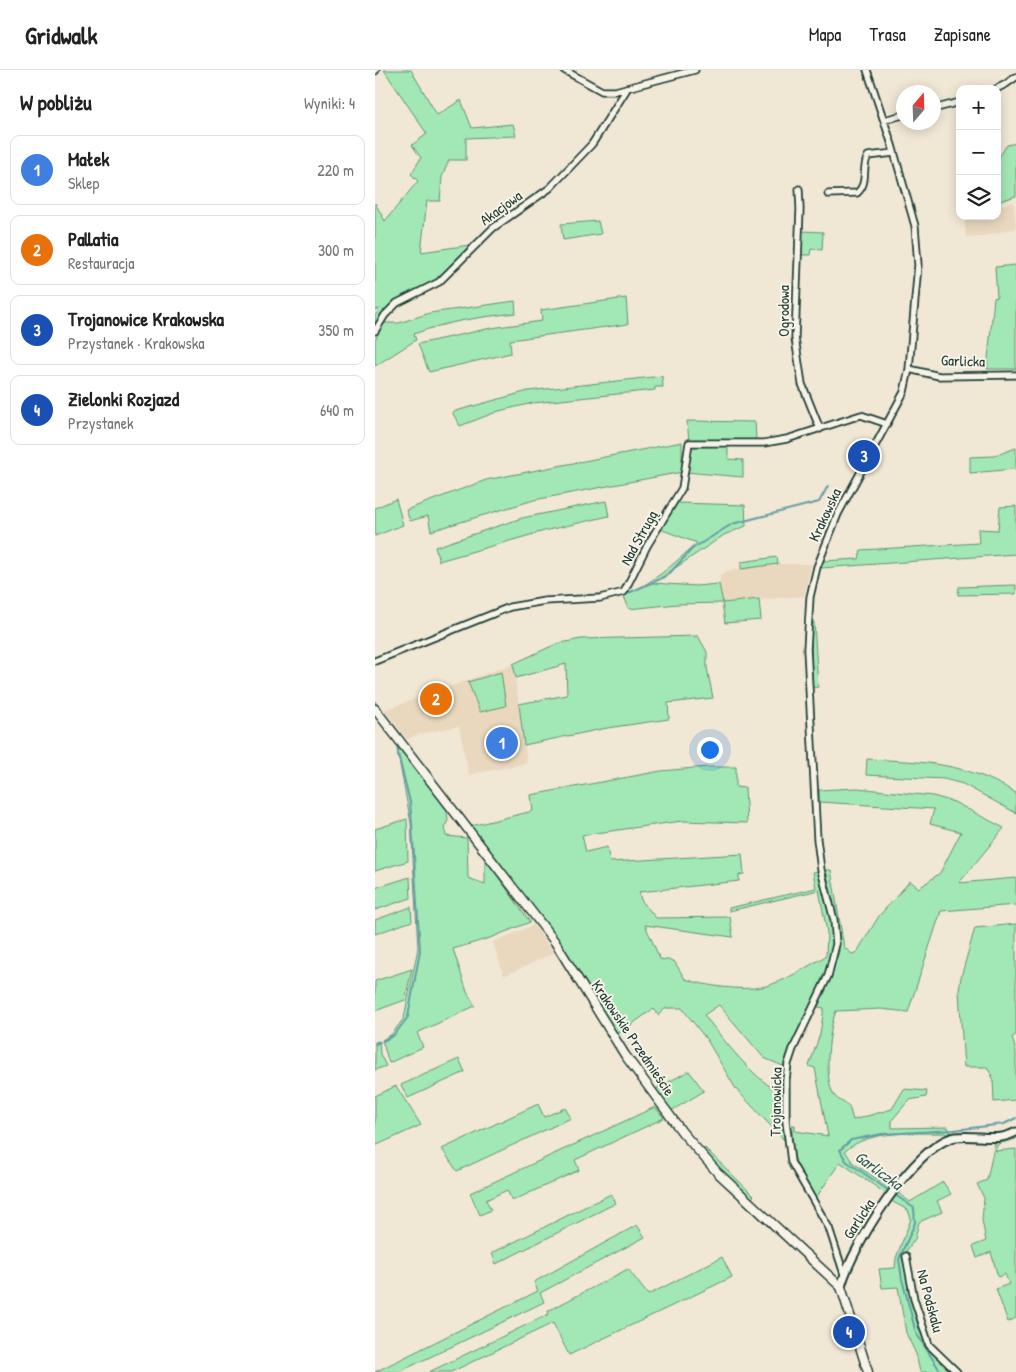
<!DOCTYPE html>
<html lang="pl">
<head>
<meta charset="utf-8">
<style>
	:root { --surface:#fff; --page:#f6f6f6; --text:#222; --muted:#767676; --line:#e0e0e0; --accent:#d1495b }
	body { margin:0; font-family:"Patrick Hand",sans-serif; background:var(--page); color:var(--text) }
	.controls { position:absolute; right:15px; top:15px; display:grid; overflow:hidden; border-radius:10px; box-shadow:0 2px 12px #0003 }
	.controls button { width:45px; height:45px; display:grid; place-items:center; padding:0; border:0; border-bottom:1px solid var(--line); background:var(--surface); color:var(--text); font:25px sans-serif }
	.compass { position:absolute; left:521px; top:15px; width:45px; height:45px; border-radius:50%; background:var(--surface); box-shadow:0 2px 12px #0003; rotate:19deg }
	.you { position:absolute; left:334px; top:679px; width:18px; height:18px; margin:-12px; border:4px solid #fff; border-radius:50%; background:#1a73e8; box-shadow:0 0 0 8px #1a73e833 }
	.badge { display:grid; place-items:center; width:32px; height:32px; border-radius:50%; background:var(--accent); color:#fff; font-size:16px; font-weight:700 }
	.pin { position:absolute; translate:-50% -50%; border:2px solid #fff; box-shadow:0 1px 5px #0006 }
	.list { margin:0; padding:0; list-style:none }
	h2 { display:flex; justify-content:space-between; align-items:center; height:65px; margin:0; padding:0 20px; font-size:21px }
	h2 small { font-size:16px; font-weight:400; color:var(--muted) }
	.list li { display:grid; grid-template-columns:32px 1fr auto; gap:15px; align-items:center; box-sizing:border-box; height:70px; margin:0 10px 10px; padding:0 10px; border:1px solid var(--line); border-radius:10px }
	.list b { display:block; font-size:19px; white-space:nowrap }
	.list p { margin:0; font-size:16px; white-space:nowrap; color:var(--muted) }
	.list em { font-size:16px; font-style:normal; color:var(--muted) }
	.icon { flex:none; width:28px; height:28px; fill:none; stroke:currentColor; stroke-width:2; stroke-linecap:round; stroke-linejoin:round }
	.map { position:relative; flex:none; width:641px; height:1302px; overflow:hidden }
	header { display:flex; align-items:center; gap:30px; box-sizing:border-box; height:70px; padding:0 25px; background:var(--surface); border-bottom:1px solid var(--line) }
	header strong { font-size:24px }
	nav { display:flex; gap:28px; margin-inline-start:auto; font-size:18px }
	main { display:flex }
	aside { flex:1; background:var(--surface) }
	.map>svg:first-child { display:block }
	.built { fill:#e9d8be }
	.green { fill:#a2e8b4; stroke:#609274 }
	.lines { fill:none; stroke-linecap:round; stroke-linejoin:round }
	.stream { stroke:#649ea7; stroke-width:2 }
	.minor-casing { stroke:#1f3d34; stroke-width:9 }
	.tertiary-casing { stroke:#1f3d34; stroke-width:11 }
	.secondary-casing { stroke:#1f3d34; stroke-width:11 }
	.minor { stroke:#f7f3e8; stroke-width:5.5 }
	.tertiary { stroke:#f7f3e8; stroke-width:7 }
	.secondary { stroke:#f7f3e8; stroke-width:8 }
	.labels { text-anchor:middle; stroke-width:4; stroke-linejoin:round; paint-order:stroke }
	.street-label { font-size:15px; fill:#1f3d34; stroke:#f7f3e8 }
	.water-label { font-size:16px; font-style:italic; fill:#365d5a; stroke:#f7f3e8 }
</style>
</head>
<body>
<header>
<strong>Gridwalk</strong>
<nav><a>Mapa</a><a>Trasa</a><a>Zapisane</a></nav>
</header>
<main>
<aside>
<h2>W pobliżu<small>Wyniki: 4</small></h2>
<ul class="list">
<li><span class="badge" style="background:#3f7fe0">1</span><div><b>Małek</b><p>Sklep</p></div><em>220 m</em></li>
<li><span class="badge" style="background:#e8710a">2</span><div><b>Pallatia</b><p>Restauracja</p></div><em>300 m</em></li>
<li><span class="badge" style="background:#1a4fb4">3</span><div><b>Trojanowice Krakowska</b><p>Przystanek · Krakowska</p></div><em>350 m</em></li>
<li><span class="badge" style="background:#1a4fb4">4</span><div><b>Zielonki Rozjazd</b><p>Przystanek</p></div><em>640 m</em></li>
</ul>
</aside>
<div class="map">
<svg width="641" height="1302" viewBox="0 0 641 1302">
	<rect width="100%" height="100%" fill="#f1e7d5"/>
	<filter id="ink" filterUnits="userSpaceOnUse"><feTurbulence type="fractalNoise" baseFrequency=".02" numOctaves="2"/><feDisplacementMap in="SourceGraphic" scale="10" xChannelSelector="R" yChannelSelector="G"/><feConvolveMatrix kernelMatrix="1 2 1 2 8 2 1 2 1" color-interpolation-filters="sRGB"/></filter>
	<g filter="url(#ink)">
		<!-- built -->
		<path class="built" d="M639,132L641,158L609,166L591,167L590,150L605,146H622V136Z
			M403,494H436L429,526L347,533L344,514L345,506L352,501Z
			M138,594L152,693L94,705L84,656L41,665L32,669L9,640Z
			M159,855L179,883L129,906L118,872Z"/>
		<!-- green -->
		<path class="green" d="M9,0H36L62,45L86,30L97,58L138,54L141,66L91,68V90H74L67,107L65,131H52L46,182L95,175L60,211L28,225L8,243L0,255V246L4,239L0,240V133L10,151L43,111L36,104L46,88L37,75L52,64Z
			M641,73V126L622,132V90L632,75Z
			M223,151L226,164L188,170L186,154Z
			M426,161L448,162L447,180L436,179L435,185H424Z
			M641,195V299H612L619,228L622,227L620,197Z
			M251,228L253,254L135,270L136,283L54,302L43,274L116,258L167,251L166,240Z
			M140,231L141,243C106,247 73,251 39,264L41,270L0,296V270L8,253H24L55,243Z
			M287,306L288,317H280V320L158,333L124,341L85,356L77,342L153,321Z
			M312,351L380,352L381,371L314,370Z
			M307,372V402L159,430L56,461L53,446L35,451L31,440L111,410Z
			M353,374V389L368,390V407L310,402L314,378L318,375Z
			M641,378V399L595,403V387L619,386Z
			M21,429L28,455L0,466V438Z
			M231,431L234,446L173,460L64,491L60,477L147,448Z
			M302,433L370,435L371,456L349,465L278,513L321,516L344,514L348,533L384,529L386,550L350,553L347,533L302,534L254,539L249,526C252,521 257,522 262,519C284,508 304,489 322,473L285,459Z
			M641,436V484L446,498L447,491L484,489L486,480L604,473L603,459L623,460L625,437Z
			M402,487L403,494L366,499V492Z
			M641,515V524L583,525L584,517Z
			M436,552H439L443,617L437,618Z
			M323,566L332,582V598L338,628L293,633L294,649L232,658L149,675L144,634L192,625L191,594L141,608L138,594L181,574L206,569Z
			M126,602L131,636L105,642L93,612Z
			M21,674L72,740L73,751L69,757L71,766L92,768L93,808L110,814V788L155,852L115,868L78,879L92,922L100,936L42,963L48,977L14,993L7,970L17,964L29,948L43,878L36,753Z
			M492,689C550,692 590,692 641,723V743L588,714L569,709L491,705Z
			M332,697H361V717L370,718L372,753L307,751L207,765L211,782L232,777L235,792L367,784L369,804L364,805V811L264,822L266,830L281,848L355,847L358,867L270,855L285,889L299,891L310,909C330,916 366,921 387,917C410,912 431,897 451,886L452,862L444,820L354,841V838L441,818L438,802L444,801L456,850L458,880L438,931L408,996L389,988L344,935L329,945C353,975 374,1004 407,1025L409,1070L361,1019L332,970L307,938H291L283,945L278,939L242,965L182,870L96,756L158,741L156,725L286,701Z
			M482,718L558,726L579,732L629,758L584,813L641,808V835L566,841L533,942L506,939L461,941C454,959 448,1008 459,1025C462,1030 470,1033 474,1036L478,1050L517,1039L529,1019L552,1021L551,1027L534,1030L517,1050V1058L573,1057L576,1064L573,1066L570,1063C539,1064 495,1059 470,1081L478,1093L516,1118L513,1125L465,1092L441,1128C421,1099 417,1091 417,1055H420V1061L453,1066L440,998L434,996L445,964L449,938L443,937L464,882V862L451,800H456L469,877L477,884L482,882L504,846L535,811L544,818L565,803L586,762L555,754L559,739L444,732V720Z
			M32,749L33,791L0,801V759Z
			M35,807L36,828L0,840V818Z
			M36,837L37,851L0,864V850Z
			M641,854V965L637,967L641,982V1030L619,1032L618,1008L612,997H589L584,921L586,907L600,858Z
			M37,899L30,930L0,941V911Z
			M4,971L5,984L11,996L0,1000V972Z
			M84,989L90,1002L33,1028L26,1015Z
			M314,1001L329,1021L296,1041L281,1024L282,1018Z
			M21,1016L46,1055L0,1076V1026Z
			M163,1034L169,1047L190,1038L196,1048L82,1101L67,1079Z
			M280,1037L289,1048L200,1090L204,1100L137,1131L132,1120L111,1130L116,1140L105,1145L95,1123Z
			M641,1065V1069L623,1074L620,1081L641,1079V1248L633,1252L621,1219L634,1214L630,1204L623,1207L616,1182L602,1188L598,1176L611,1171L607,1150L609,1128L602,1114L612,1110L620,1072Z
			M330,1078L379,1126L375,1130L329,1083Z
			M568,1112L576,1124L562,1131L567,1142L544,1152L540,1169L527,1187L544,1260L552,1276L578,1302H545L541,1284L531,1263L523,1217L507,1218L504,1199L520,1198L521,1188L536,1149L533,1140L516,1131L523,1123L535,1132Z
			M236,1124L241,1133L121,1194L117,1183Z
			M262,1155L270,1167L165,1223L169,1232L24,1302H0L163,1221L159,1212Z
			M347,1187L357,1207L194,1285L178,1253L76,1302H54L174,1244L173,1241L253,1199L273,1225Z"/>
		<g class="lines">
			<!-- stream -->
			<path class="stream" d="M251,524L292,506L317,479L357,454L444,432L453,416
				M0,632L25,664
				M8,971L19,965L33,947L45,881L37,754L35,732L23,684V677
				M0,974L5,972
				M566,1302L541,1263L527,1209L524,1189L540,1153L539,1138L471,1091L465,1080L476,1070L507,1064L579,1060L629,1054L641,1048"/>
			<!-- minor casing -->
			<g class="minor-casing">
				<path id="minor" d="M189,0L227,21H240L320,0
					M0,1L1,0
					M621,19L631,14L641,7
					M558,39L585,32
					M509,50L528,45
					M424,119L425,139L420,268L427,314L445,359
					M453,124L482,123C494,113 486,98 493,86L519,83
					M0,261L10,245L22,233L64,212L118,158L175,118L217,74L252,19
					M534,299L564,306L641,305
					M0,591L135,537L170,531L225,528L249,522L272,476L307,418L314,373H389L412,369L486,345L512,354
					M531,1186L539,1229L554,1275L582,1302
					M469,1204L454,1158L416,1092L411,1051V1010L413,994L418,979L453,906L461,874L459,850L446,800L442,769L432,579L435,527L442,497L463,444L529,322L534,299L543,195L540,156L517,75L492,0"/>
			</g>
			<!-- tertiary casing -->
			<g class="tertiary-casing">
				<path id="tertiary" d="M466,1217C475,1180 540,1073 581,1067C602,1064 621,1073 641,1062"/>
			</g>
			<!-- secondary casing -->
			<g class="secondary-casing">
				<path id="secondary" d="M0,639L180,872L250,985L307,1062L342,1102L466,1217L493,1302"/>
			</g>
			<!-- minor -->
			<use href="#minor" class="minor"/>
			<!-- tertiary -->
			<use href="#tertiary" class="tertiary"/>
			<!-- secondary -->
			<use href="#secondary" class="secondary"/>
		</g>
	</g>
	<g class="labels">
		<!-- street labels -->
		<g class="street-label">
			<text transform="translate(126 138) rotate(-36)" y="5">Akacjowa</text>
			<text transform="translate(409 241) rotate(-90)" y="5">Ogrodowa</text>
			<text transform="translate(588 291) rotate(2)" y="5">Garlicka</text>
			<text transform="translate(450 445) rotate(-65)" y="5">Krakowska</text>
			<text transform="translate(264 468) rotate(-61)" y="5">Nad Strugą</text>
			<text transform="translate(258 968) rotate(56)" y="5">Krakowskie Przedmieście</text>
			<text transform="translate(401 1032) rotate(-89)" y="5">Trojanowicka</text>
			<text transform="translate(484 1149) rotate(-57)" y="5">Garlicka</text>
			<text transform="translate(555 1231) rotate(75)" y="5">Na Podskalu</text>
		</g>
		<!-- water labels -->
		<g class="water-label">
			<text transform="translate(504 1100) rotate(36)" y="6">Garliczka</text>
		</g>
	</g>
</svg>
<div class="controls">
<button>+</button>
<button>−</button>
<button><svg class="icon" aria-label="layers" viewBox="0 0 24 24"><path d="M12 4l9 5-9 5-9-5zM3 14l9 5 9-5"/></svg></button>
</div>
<svg class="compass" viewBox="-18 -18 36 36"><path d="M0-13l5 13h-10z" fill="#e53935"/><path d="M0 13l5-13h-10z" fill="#767676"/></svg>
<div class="you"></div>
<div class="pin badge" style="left:127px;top:673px;background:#3f7fe0">1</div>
<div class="pin badge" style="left:61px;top:629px;background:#e8710a">2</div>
<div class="pin badge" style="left:489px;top:386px;background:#1a4fb4">3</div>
<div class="pin badge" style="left:474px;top:1262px;background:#1a4fb4">4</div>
</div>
</main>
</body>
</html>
